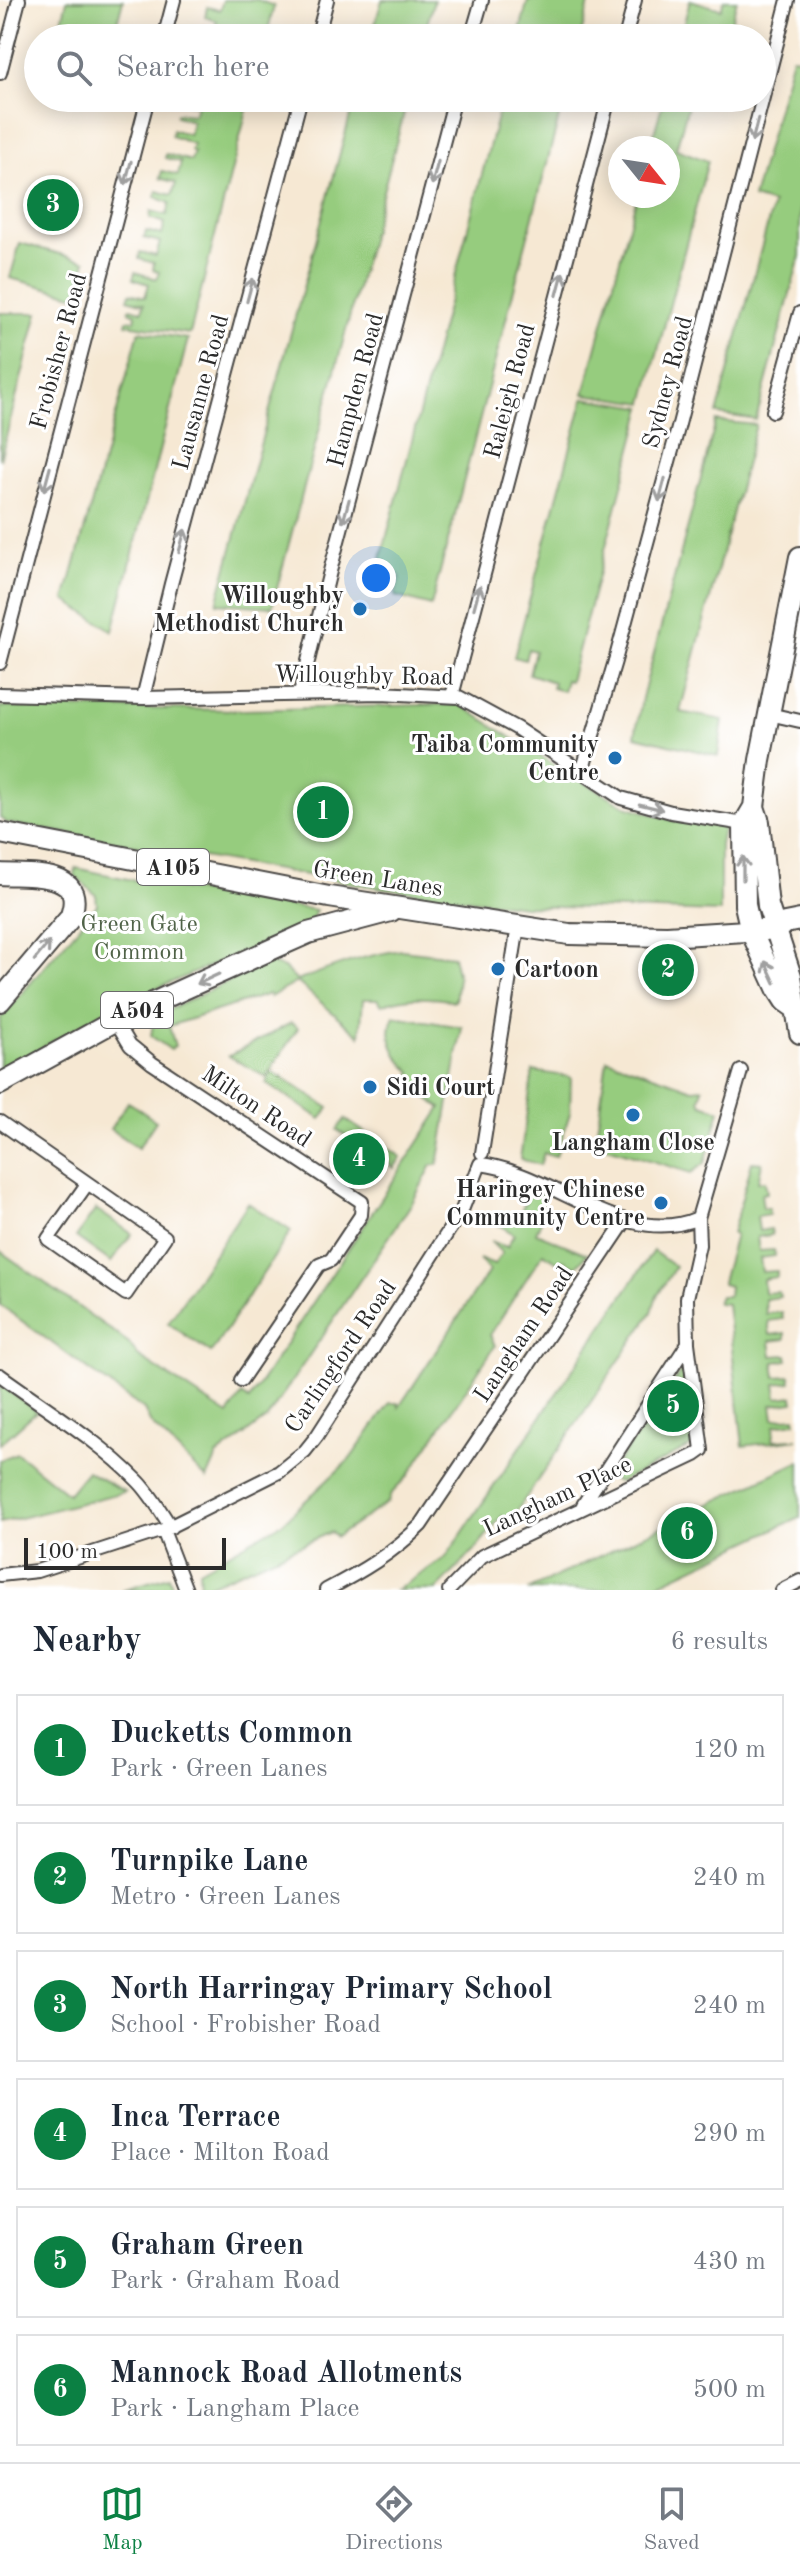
<!DOCTYPE html>
<html lang="en">
<head>
<meta charset="utf-8">
<style>
	:root { --surface:#fff; --page:#f6f6f7; --text:#1f2937; --muted:#747a83; --line:#e0e1e3; --accent:#0b8043 }
	body { margin:0; font-family:"Old Standard TT",serif; background:var(--page); color:var(--text) }
	.compass { position:absolute; left:608px; top:136px; width:72px; height:72px; border-radius:50%; background:var(--surface); box-shadow:0 4px 20px #0003; rotate:120deg }
	.scale { position:absolute; left:24px; bottom:20px; width:202px; box-sizing:border-box; padding-left:8px; border:4px solid #2b2b2b; border-top:0; font-size:22px; line-height:28px; white-space:nowrap; color:#2b2b2b; -webkit-text-stroke:6px #fff; paint-order:stroke }
	.you { position:absolute; left:376px; top:578px; width:28px; height:28px; margin:-20px; border:6px solid #fff; border-radius:50%; background:#1a73e8; box-shadow:0 0 0 12px #1a73e833 }
	.badge { display:grid; place-items:center; width:52px; height:52px; border-radius:50%; background:var(--accent); color:#fff; font-size:26px; font-weight:700 }
	.pin { position:absolute; translate:-50% -50%; border:4px solid #fff; box-shadow:0 2px 8px #0006 }
	.list { margin:0; padding:0; list-style:none }
	h2 { display:flex; justify-content:space-between; align-items:center; height:104px; margin:0; padding:0 32px; font-size:34px }
	h2 small { font-size:26px; font-weight:400; color:var(--muted) }
	.list li { display:grid; grid-template-columns:52px 1fr auto; gap:24px; align-items:center; box-sizing:border-box; height:112px; margin:0 16px 16px; padding:0 16px; border:2px solid var(--line); border-radius:0px }
	.list b { display:block; font-size:30px; white-space:nowrap }
	.list p { margin:0; font-size:26px; white-space:nowrap; color:var(--muted) }
	.list em { font-size:26px; font-style:normal; color:var(--muted) }
	.icon { flex:none; width:44px; height:44px; fill:none; stroke:currentColor; stroke-width:2; stroke-linecap:round; stroke-linejoin:round }
	.map { position:relative; flex:none; width:800px; height:1590px; overflow:hidden }
	.search { position:absolute; background:var(--surface); box-shadow:0 4px 20px #0003; left:24px; right:24px; top:24px; height:88px; display:flex; align-items:center; gap:20px; box-sizing:border-box; padding:0 28px; border-radius:44px; color:var(--muted); font-size:30px }
	.sheet { height:872px; background:var(--surface) }
	nav { display:flex; justify-content:space-around; align-items:center; box-sizing:border-box; height:112px; border-top:2px solid var(--line); background:var(--surface); font-size:22px; color:var(--muted) }
	nav a { display:grid; justify-items:center; gap:4px }
	nav .on { color:var(--accent) }
	.map>svg:first-child { display:block }
	.green { fill:#96cc7e; stroke:#607c54; stroke-width:2 }
	.lines { fill:none; stroke-linecap:round; stroke-linejoin:round }
	.minor-casing { stroke:#494744; stroke-width:16 }
	.primary-casing { stroke:#494744; stroke-width:24 }
	.minor { stroke:#fff; stroke-width:12 }
	.primary { stroke:#fff; stroke-width:20 }
	.oneway { stroke:#a0a0a0 }
	.poi-dot { fill:#1f6fb2; stroke:#fff; stroke-width:3 }
	.labels { text-anchor:middle; stroke-width:6; stroke-linejoin:round; paint-order:stroke }
	.shield { fill:#fff; stroke:#6b6b6b; stroke-width:2 }
	.shield-label { font-size:22px; font-weight:bold; fill:#2b2b2b }
	.street-label { font-size:24px; fill:#2b2b2b; stroke:#fff }
	.poi-label { font-size:24px; font-weight:bold; fill:#2b2b2b; stroke:#fff; text-anchor:end }
	.park-label { font-size:24px; fill:#506348; stroke:#fff }
</style>
</head>
<body>
<div class="map">
<svg width="800" height="1590" viewBox="0 0 800 1590">
	<rect width="100%" height="100%" fill="#fff"/>
	<filter id="ink" filterUnits="userSpaceOnUse"><feTurbulence type="fractalNoise" baseFrequency=".0125" numOctaves="2"/><feDisplacementMap in="SourceGraphic" scale="16" xChannelSelector="R" yChannelSelector="G"/><feConvolveMatrix kernelMatrix="1 2 1 2 8 2 1 2 1" color-interpolation-filters="sRGB"/></filter>
	<filter id="wash" filterUnits="userSpaceOnUse"><feTurbulence type="fractalNoise" baseFrequency=".006" numOctaves="4" result="noise"/><feDisplacementMap in="SourceGraphic" scale="32" xChannelSelector="R" yChannelSelector="G"/><feGaussianBlur stdDeviation="1.8" result="paint"/><feColorMatrix in="noise" values="0 0 0 0 0 0 0 0 0 0 0 0 0 0 0 0 0 1.4 0 .05"/><feComposite in="paint" operator="in"/></filter>
	<g filter="url(#wash)">
		<rect width="100%" height="100%" fill="#f6e8d3"/>
		<!-- green -->
		<path class="green" d="M67,0H123L113,38H58Z
			M223,0H258L274,6L266,38H200V30L214,34L217,21L205,17L207,7L220,10Z
			M382,0H434L423,38H371Z
			M528,0H590L580,38H518Z
			M690,0L721,9L724,0H737L727,38H680Z
			M792,57L800,58V256L756,420L717,414L773,204L753,198Z
			M187,98H250L190,334L126,324L127,320L135,321L136,314L129,311L130,308L142,311L144,304L128,299L130,293L145,297L149,284L133,279L135,272L157,279L159,272L153,270L154,263L139,259L140,252L156,256L160,242L144,238L146,231L162,235L165,223L150,218L151,211L167,215L170,203L155,197L157,191L172,195L176,183L160,178L162,171L178,175L181,162L165,158L166,154L191,161L194,152L191,151L193,144L171,136L173,130L189,134L192,121L176,116L177,113L194,115L197,105L188,103Z
			M355,98H408L272,607L217,603Z
			M502,98H564L431,606L395,596L400,576L381,558Z
			M664,98H690L676,149L708,161L644,403L584,394L637,196H668V148H650Z
			M20,243L86,261L77,296L10,278Z
			M0,313H38L0,460Z
			M139,331L188,339L113,631L65,600Z
			M584,398L643,407L570,681L566,680L563,691L552,688L553,682L529,674L535,651L528,649L525,660L514,657Z
			M716,421L756,425L680,712L723,720L718,756L635,736L642,698Z
			M459,704L559,768L626,806L675,821L724,824L720,845V912L524,906L381,888L7,823L0,818V707L245,710Z
			M76,868L156,885L316,910L310,924L108,1009L0,1072V1019L97,905L96,895L75,876Z
			M402,950L453,956L458,977L455,1001C430,997 406,995 382,1005L377,999H363L360,1036L297,982L270,997L269,994L169,1026L175,1046L171,1050L151,1036L154,1017L267,963L284,968L297,981C332,967 365,955 402,950Z
			M394,1016L462,1027L438,1165H432L412,1203L267,1418L217,1456L207,1479L151,1424L144,1410L0,1305V1251L129,1343L138,1356L228,1415L242,1395L249,1400L441,1108L406,1082L412,1072C395,1058 384,1037 394,1016Z
			M291,1023L298,1028L266,1077L229,1056Z
			M607,1059L693,1089L703,1088L700,1100L702,1104L720,1110L705,1163L691,1173L595,1143Z
			M272,1071L329,1108L321,1119L266,1083Z
			M533,1071L571,1077L570,1113L556,1156L544,1153L540,1165L520,1159Z
			M128,1102L156,1121L138,1148L110,1129Z
			M345,1119L401,1157L394,1168L337,1130Z
			M752,1162L762,1163L758,1182L765,1181L767,1193L761,1194L763,1208H769V1214L757,1216L759,1231L771,1229L772,1235L757,1237L759,1251L774,1250L775,1256L760,1258L762,1272L777,1271V1277L763,1279L764,1293L779,1292L780,1297L765,1299L766,1314L782,1312L783,1319L768,1321L770,1335L785,1333V1339L770,1341L772,1356L787,1355L788,1360L774,1362L776,1377L790,1376L791,1382L775,1384L777,1398L793,1396L794,1402L772,1405L774,1419L795,1417L796,1422L775,1425L773,1440L798,1439L743,1446L727,1304L717,1303L720,1296H728L729,1286L722,1284V1282L735,1235L732,1234Z
			M517,1181L540,1191L545,1199L540,1213L543,1215L536,1233L587,1254L576,1267L561,1259L558,1262L543,1253L490,1335L495,1346L408,1476L391,1494L388,1502L336,1537L331,1532L200,1589L199,1570L282,1523L350,1459L390,1403H398L399,1407L489,1271L479,1259L494,1265L502,1253L490,1241L507,1247L514,1234L499,1225L503,1217L517,1222L530,1190L516,1185Z
			M248,1203L291,1231L211,1353L168,1323Z
			M96,1209L132,1234L111,1262L76,1237Z
			M653,1251L675,1267L656,1298L652,1312L510,1521L502,1516L477,1548L436,1590H397L446,1557Z
			M682,1370L685,1371L694,1445L620,1482L615,1481L611,1475L612,1471Z
			M0,1385L37,1411L0,1444Z
			M17,1453L68,1494L87,1471L125,1492L0,1523V1460Z
			M800,1461V1517L646,1590H528Z
			M169,1576L174,1590H121Z"/>
	</g>
	<g filter="url(#ink)">
		<g class="lines">
			<!-- minor casing -->
			<g class="minor-casing">
				<path id="minor" d="M164,38L174,0
					M317,38L327,0
					M471,38L482,0
					M625,38L635,0
					M0,73L19,0
					M773,411L800,313
					M0,663L148,98
					M0,694L143,698L381,693L459,697L516,728L621,798L671,812L744,824
					M300,694L329,575L455,98
					M452,696L609,98
					M143,698L171,584L301,98
					M769,714L800,721
					M582,772L615,661L677,432L788,0
					M115,1020L130,1045L152,1063L362,1202L361,1215L331,1260L319,1265L241,1380
					M0,1122L165,1237L126,1294L48,1239L87,1184
					M482,1153L518,926
					M0,1375C47,1409 98,1440 138,1481C151,1494 161,1512 171,1527
					M583,1505L688,1343
					M163,1530L186,1590
					M0,1575L37,1571L163,1530L279,1472L305,1451L317,1436L462,1210L480,1164C552,1172 625,1250 698,1218
					M326,1590C361,1572 393,1553 421,1525L626,1220
					M449,1590L482,1556L695,1455L702,1450L688,1343L687,1298L699,1245L698,1218L741,1071
					M782,1590L800,1581"/>
			</g>
			<!-- primary casing -->
			<g class="primary-casing">
				<path id="primary" d="M754,807L759,822L768,906L791,976L800,1033
					M0,833L329,897L569,934L667,936L776,929L785,923L800,920
					M0,874C30,876 89,869 70,918L0,1001
					M795,1008L785,1001L778,990L751,931L745,905L744,824L754,807L760,760L800,557
					M0,1084L124,1016L279,946L308,933L391,911"/>
			</g>
			<!-- minor -->
			<use href="#minor" class="minor"/>
			<!-- primary -->
			<use href="#primary" class="primary"/>
		</g>
		<!-- one-way arrows -->
		<defs><path id="oneway-shaft" d="M-6 0H5M1.5-3L5.5 0L1.5 3" fill="none" stroke-width="1.6" stroke-linecap="round" stroke-linejoin="round" transform="scale(2)"/></defs>
		<g class="oneway">
			<use href="#oneway-shaft" transform="translate(755 130) rotate(104)"/>
			<use href="#oneway-shaft" transform="translate(128 173) rotate(105)"/>
			<use href="#oneway-shaft" transform="translate(435 173) rotate(105)"/>
			<use href="#oneway-shaft" transform="translate(560 284) rotate(-75)"/>
			<use href="#oneway-shaft" transform="translate(250 290) rotate(-75)"/>
			<use href="#oneway-shaft" transform="translate(47 479) rotate(105)"/>
			<use href="#oneway-shaft" transform="translate(662 490) rotate(105)"/>
			<use href="#oneway-shaft" transform="translate(346 511) rotate(105)"/>
			<use href="#oneway-shaft" transform="translate(182 541) rotate(-75)"/>
			<use href="#oneway-shaft" transform="translate(477 597) rotate(-75)"/>
			<use href="#oneway-shaft" transform="translate(651 807) rotate(14)"/>
			<use href="#oneway-shaft" transform="translate(743 868) rotate(-90)"/>
			<use href="#oneway-shaft" transform="translate(42 951) rotate(-50)"/>
			<use href="#oneway-shaft" transform="translate(770 972) rotate(-115)"/>
			<use href="#oneway-shaft" transform="translate(208 979) rotate(155)"/>
		</g>
	</g>
	<!-- markers -->
	<g class="poi-dot">
		<circle cx="360" cy="609" r="8"/>
		<circle cx="615" cy="758" r="8"/>
		<circle cx="498" cy="969" r="8"/>
		<circle cx="370" cy="1087" r="8"/>
		<circle cx="633" cy="1115" r="8"/>
		<circle cx="661" cy="1203" r="8"/>
	</g>
	<g class="labels">
		<!-- shield labels -->
		<g class="shield">
			<rect x="137" y="849" width="72" height="36" rx="6"/>
			<rect x="101" y="992" width="72" height="36" rx="6"/>
		</g>
		<g class="shield-label">
			<text x="173" y="875">A105</text>
			<text x="137" y="1018">A504</text>
		</g>
		<!-- street labels -->
		<g class="street-label">
			<text transform="translate(58 351) rotate(-75)" y="8">Frobisher Road</text>
			<text transform="translate(667 382) rotate(-75)" y="8">Sydney Road</text>
			<text transform="translate(355 390) rotate(-75)" y="8">Hampden Road</text>
			<text transform="translate(509 391) rotate(-75)" y="8">Raleigh Road</text>
			<text transform="translate(200 392) rotate(-75)" y="8">Lausanne Road</text>
			<text transform="translate(364 675) rotate(1)" y="8">Willoughby Road</text>
			<text transform="translate(378 878) rotate(9)" y="8">Green Lanes</text>
			<text transform="translate(257 1106) rotate(34)" y="8">Milton Road</text>
			<text transform="translate(523 1334) rotate(-56)" y="8">Langham Road</text>
			<text transform="translate(340 1356) rotate(-56)" y="8">Carlingford Road</text>
			<text transform="translate(557 1496) rotate(-25)" y="8">Langham Place</text>
		</g>
		<!-- poi labels -->
		<g class="poi-label">
			<text x="344" y="603">Willoughby<tspan x="344" dy="28">Methodist Church</tspan></text>
			<text x="599" y="752">Taiba Community<tspan x="599" dy="28">Centre</tspan></text>
			<text x="514" y="977" text-anchor="start">Cartoon</text>
			<text x="386" y="1095" text-anchor="start">Sidi Court</text>
			<text x="633" y="1150" text-anchor="middle">Langham Close</text>
			<text x="645" y="1197">Haringey Chinese<tspan x="645" dy="28">Community Centre</tspan></text>
		</g>
		<!-- park labels -->
		<g class="park-label">
			<text x="139" y="931">Green Gate<tspan x="139" dy="28">Common</tspan></text>
		</g>
	</g>
</svg>
<svg class="compass" viewBox="-18 -18 36 36"><path d="M0-13l5 13h-10z" fill="#e53935"/><path d="M0 13l5-13h-10z" fill="#747a83"/></svg>
<div class="scale">100 m</div>
<div class="you"></div>
<div class="pin badge" style="left:323px;top:812px">1</div>
<div class="pin badge" style="left:668px;top:970px">2</div>
<div class="pin badge" style="left:53px;top:205px">3</div>
<div class="pin badge" style="left:359px;top:1159px">4</div>
<div class="pin badge" style="left:673px;top:1406px">5</div>
<div class="pin badge" style="left:687px;top:1533px">6</div>
<div class="search"><svg class="icon" aria-label="search" viewBox="0 0 24 24"><circle cx="10" cy="10" r="6"/><path d="M15 15l6 6"/></svg>Search here</div>
</div>
<section class="sheet">
<h2>Nearby<small>6 results</small></h2>
<ul class="list">
<li><span class="badge">1</span><div><b>Ducketts Common</b><p>Park · Green Lanes</p></div><em>120 m</em></li>
<li><span class="badge">2</span><div><b>Turnpike Lane</b><p>Metro · Green Lanes</p></div><em>240 m</em></li>
<li><span class="badge">3</span><div><b>North Harringay Primary School</b><p>School · Frobisher Road</p></div><em>240 m</em></li>
<li><span class="badge">4</span><div><b>Inca Terrace</b><p>Place · Milton Road</p></div><em>290 m</em></li>
<li><span class="badge">5</span><div><b>Graham Green</b><p>Park · Graham Road</p></div><em>430 m</em></li>
<li><span class="badge">6</span><div><b>Mannock Road Allotments</b><p>Park · Langham Place</p></div><em>500 m</em></li>
</ul>
</section>
<nav>
<a class="on"><svg class="icon" aria-label="map" viewBox="0 0 24 24"><path d="M3 6l6-2 6 2 6-2v14l-6 2-6-2-6 2zM9 4v14M15 6v14"/></svg>Map</a>
<a><svg class="icon" aria-label="directions" viewBox="0 0 24 24"><path d="M12 3l9 9-9 9-9-9zM9 14v-3h6M13 9l2 2-2 2"/></svg>Directions</a>
<a><svg class="icon" aria-label="saved" viewBox="0 0 24 24"><path d="M7 4h10v16l-5-4-5 4z"/></svg>Saved</a>
</nav>
</body>
</html>
